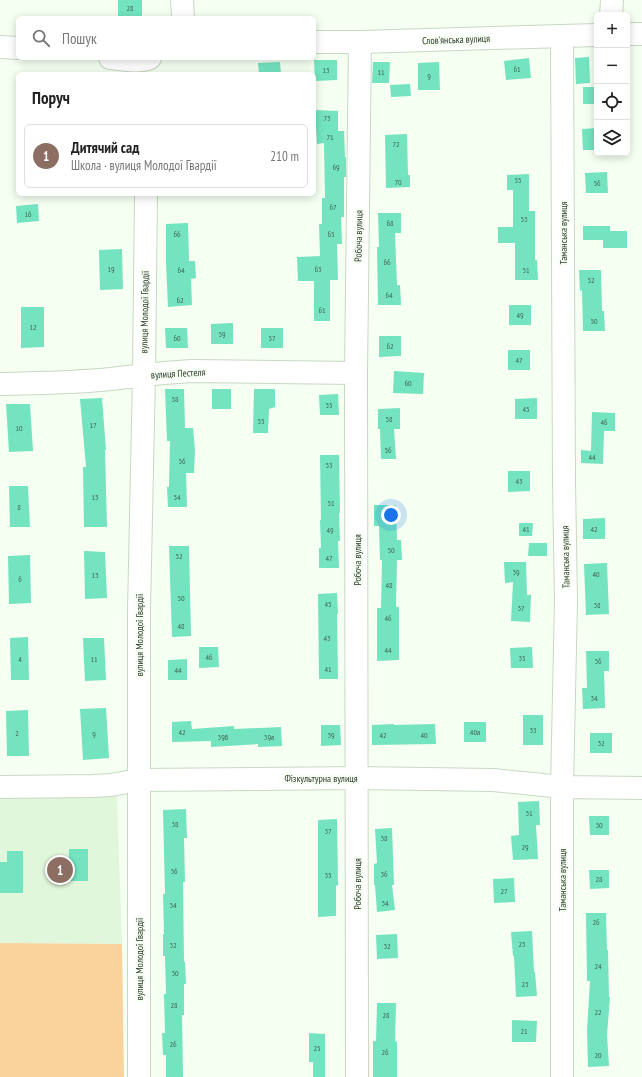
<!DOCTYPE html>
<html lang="uk">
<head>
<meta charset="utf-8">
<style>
	:root { --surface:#fff; --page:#f2f2f2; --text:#222; --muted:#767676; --line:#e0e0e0; --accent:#7c3aed }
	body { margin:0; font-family:"PT Sans Narrow",sans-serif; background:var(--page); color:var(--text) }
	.controls { position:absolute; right:12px; top:12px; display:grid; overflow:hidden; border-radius:6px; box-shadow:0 2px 10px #0003 }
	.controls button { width:36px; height:36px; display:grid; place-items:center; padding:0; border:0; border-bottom:1px solid var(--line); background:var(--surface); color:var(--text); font:20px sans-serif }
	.you { position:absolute; left:391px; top:515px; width:14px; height:14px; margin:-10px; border:3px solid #fff; border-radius:50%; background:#1a73e8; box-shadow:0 0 0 6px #1a73e833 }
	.badge { display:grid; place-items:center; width:26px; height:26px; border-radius:50%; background:var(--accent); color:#fff; font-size:13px; font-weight:700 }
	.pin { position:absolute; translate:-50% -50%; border:2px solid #fff; box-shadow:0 1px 4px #0006 }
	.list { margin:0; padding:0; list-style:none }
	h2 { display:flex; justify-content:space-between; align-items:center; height:52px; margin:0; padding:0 16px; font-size:17px }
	h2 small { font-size:13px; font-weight:400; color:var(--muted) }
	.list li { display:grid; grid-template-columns:26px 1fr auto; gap:12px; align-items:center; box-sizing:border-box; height:64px; margin:0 8px 8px; padding:0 8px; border:1px solid var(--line); border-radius:6px }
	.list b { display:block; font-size:15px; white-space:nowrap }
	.list p { margin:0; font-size:13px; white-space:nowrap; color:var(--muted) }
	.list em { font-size:13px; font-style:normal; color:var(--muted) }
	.icon { flex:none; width:22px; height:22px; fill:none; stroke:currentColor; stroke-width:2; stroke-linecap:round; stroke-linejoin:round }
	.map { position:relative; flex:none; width:642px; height:1077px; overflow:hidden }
	.search { position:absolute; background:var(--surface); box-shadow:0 2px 10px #0003; left:16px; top:16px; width:300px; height:44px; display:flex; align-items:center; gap:10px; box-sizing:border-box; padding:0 14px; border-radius:6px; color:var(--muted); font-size:15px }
	.panel { position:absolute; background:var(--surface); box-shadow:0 2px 10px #0003; left:16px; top:72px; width:300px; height:124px; border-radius:6px }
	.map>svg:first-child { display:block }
	.built { fill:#e1f7db }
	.green { fill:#fad39c }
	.building { fill:#74e4c0 }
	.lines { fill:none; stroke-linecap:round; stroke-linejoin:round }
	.minor-casing { stroke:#c8d8c3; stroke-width:24 }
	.minor { stroke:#fff; stroke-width:22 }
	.labels { text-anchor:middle; stroke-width:4; stroke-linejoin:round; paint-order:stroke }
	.number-label { font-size:8px; fill:#426353 }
	.street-label { font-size:10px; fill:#31382f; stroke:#f5fff2 }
</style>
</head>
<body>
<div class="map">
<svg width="642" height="1077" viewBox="0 0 642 1077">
	<rect width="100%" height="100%" fill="#f5fff2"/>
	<!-- built -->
	<path class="built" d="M117,796L122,944L0,943V797Z"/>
	<!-- green -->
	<path class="green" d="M0,943L122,944L124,1077H0Z"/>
	<!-- building -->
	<path class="building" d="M118,0H142V16H118Z
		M589,57L590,83L576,84L575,58Z
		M529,58L531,78L506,80L504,61Z
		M314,60H337V80L315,81Z
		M280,62L281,74H259L258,63Z
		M373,62H390L389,83H372Z
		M439,62L440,90H418V63Z
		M410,84L411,96L391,97L390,85Z
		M583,87H597V104H583Z
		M315,110L338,111V131H344L345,157H346V177H344V217H341L342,244H337L338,280H330V321H314V281H298L297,257L320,256L319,224H322V198H325L324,143L317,144Z
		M597,128V150H583L582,129Z
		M407,134L408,175H410V187L386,188L385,135Z
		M607,172L608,193H586L585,173Z
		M529,174V211H535V260H537L538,280H515V243H498V227H513V190H507V175Z
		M38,204L39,221L17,223L16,206Z
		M378,213H401V233H395L397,285H400L401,305H378L377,247H379Z
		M188,223L189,261H195L196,278L191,279L192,305L168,307L166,263V224Z
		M583,226H610V231H627V248H603V240H583Z
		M122,249L123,289L100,290L99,250Z
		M579,270H601L602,311H604L605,331H583L582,290L580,291Z
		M509,305H531V325H509Z
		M21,307H44V347L21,348Z
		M233,323V344H211V324Z
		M165,328H187L188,348H166Z
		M261,328H283V348H261Z
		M379,336H401V356L379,357Z
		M508,350H530V370H508Z
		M394,371L424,373L423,394L393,393Z
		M165,389H184L185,428H193L195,450L194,473H186L187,507H168L167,487H169L170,441H167Z
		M212,389H231V409H212Z
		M254,389H275V407L269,409L268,433H253Z
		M338,394L339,415H320L319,395Z
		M102,398L106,450H105L107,527H84L83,467H86L80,399Z
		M537,398V419H515V399Z
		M6,404H30L33,451L9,452Z
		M400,408V429H394L396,459H381L380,429H378V409Z
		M592,412L615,413V431H604L603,464L581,463V450L591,451Z
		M320,455H339L340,513H339L340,541H338L339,568H319V548H321L320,520H321Z
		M508,471H530V491L508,492Z
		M9,486H28L30,527H10Z
		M374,505H396L397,540H401L402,560H397L396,607H399V660L377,661V608H381L382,560H380L379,526H374Z
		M605,518V539H583V519Z
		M519,523H533L532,536H519Z
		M529,543H547V556H528Z
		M169,546H189L191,636L172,637Z
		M84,551L105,552L107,598L85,599Z
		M30,555L31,603L9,604L8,556Z
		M504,562H526L527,595H531L530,622L511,621L513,582L505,583Z
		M607,563L609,614L586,615L584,564Z
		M337,593L338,614H337L338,679H319L318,594Z
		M28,637L29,680H11L10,638Z
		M83,638H104L106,680L85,681Z
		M199,647H218L219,667L199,668Z
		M532,647L533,668H511L510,648Z
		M586,651H609V671H604L605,708L583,709L582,688H587Z
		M187,659V680H168V660Z
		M106,708L109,758L83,760L80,709Z
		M28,710L29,756H7L6,711Z
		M523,715H543V745H523Z
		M191,721L192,729L234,726V729L281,727L282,746L258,747V744L211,747V741L172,742V722Z
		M464,722H486V742H464Z
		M394,724V725L435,724L436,744L372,745V725Z
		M321,725H340L341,745L321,746Z
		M590,733H612V753H590Z
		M539,801L540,825H536L538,859L513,860L511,836L519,835L518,802Z
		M186,809L187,838H184L185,882H183L184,962H185L186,984H184V1015H182L183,1077H166V1055H163L162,1033H165L164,994H166L165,956H163V934H164L163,894H165L163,810Z
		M589,816H609V835H590Z
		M337,819L338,885L336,886V916L318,917V820Z
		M392,828L394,885H392L395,910L377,912L375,885H374V864L377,863L375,829Z
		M69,849H88V881H69Z
		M7,851H23V893H0V862H7Z
		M589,870H609V888L590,889Z
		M514,878L515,902L494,903L493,879Z
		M586,913H606L607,950H608L609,997H610L607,1035L609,1066L588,1067L587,1030L590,981H587Z
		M532,931L534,972H535L537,996L516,997L514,956H513L511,932Z
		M397,934L398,958L377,959L376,935Z
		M377,1003H396L395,1041L397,1042V1077H373V1041H376Z
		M512,1020L537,1021L536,1042H512Z
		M309,1033L325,1034V1077H313V1062H309Z"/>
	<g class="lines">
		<!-- minor casing -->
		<g class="minor-casing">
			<path id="minor" d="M182,0L183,18
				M611,15L612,0
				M627,34H642
				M562,36L564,482L566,601L562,787V1077
				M314,42H360L597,35
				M0,47L18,48
				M110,58C121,59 139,63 150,58
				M0,384C37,383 74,383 111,379C138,376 166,372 193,371L356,373
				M0,787L94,786L111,785L138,780L358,778L493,780L562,787L642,788
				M139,1077V611L144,375L146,194
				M357,1077L356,373L360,42"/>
		</g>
		<!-- minor -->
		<use href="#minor" class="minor"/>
	</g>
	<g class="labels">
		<!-- number labels -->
		<g class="number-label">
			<text x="130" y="11">28</text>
			<text x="517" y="72">61</text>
			<text x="326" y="73">13</text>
			<text x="381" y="75">11</text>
			<text x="429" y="79">9</text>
			<text x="327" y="121">73</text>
			<text x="330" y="140">71</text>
			<text x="396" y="147">72</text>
			<text x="336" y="170">69</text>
			<text x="518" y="183">55</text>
			<text x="398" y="185">70</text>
			<text x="597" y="186">56</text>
			<text x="333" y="210">67</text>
			<text x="28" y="217">16</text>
			<text x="524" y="222">53</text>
			<text x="390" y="226">68</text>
			<text x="177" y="237">66</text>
			<text x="331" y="237">65</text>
			<text x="387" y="265">66</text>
			<text x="111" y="272">19</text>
			<text x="318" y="272">63</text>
			<text x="181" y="273">64</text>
			<text x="526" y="273">51</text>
			<text x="591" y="283">52</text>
			<text x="389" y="298">64</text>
			<text x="180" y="303">62</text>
			<text x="322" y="313">61</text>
			<text x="520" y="318">49</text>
			<text x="594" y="324">50</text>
			<text x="33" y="330">12</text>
			<text x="222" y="337">59</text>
			<text x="177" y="341">60</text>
			<text x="272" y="341">57</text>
			<text x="390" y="349">62</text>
			<text x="519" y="363">47</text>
			<text x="408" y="386">60</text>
			<text x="175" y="402">58</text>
			<text x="329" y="408">55</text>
			<text x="526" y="412">45</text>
			<text x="389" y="422">58</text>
			<text x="261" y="424">55</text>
			<text x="604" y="425">46</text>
			<text x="93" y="428">17</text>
			<text x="19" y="431">10</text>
			<text x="388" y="453">56</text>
			<text x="592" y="460">44</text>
			<text x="182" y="464">56</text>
			<text x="329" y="468">53</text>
			<text x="519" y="484">43</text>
			<text x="95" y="500">15</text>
			<text x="177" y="500">54</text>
			<text x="331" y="506">51</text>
			<text x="19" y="510">8</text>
			<text x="526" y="532">41</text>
			<text x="594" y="532">42</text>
			<text x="330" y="533">49</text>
			<text x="391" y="553">50</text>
			<text x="179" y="559">52</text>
			<text x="329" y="561">47</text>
			<text x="516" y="575">39</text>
			<text x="596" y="577">40</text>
			<text x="95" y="578">13</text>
			<text x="20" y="582">6</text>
			<text x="389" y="588">48</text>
			<text x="181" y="601">50</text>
			<text x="328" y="607">45</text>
			<text x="597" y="608">38</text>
			<text x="521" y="611">37</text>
			<text x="388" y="621">46</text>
			<text x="181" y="629">48</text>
			<text x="327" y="641">43</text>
			<text x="388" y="653">44</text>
			<text x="209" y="660">46</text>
			<text x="522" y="661">35</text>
			<text x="20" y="662">4</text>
			<text x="94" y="662">11</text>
			<text x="598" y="664">36</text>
			<text x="328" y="672">41</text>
			<text x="178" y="673">44</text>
			<text x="594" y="701">34</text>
			<text x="533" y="733">33</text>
			<text x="182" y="735">42</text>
			<text x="475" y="735">40а</text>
			<text x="17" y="736">2</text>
			<text x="94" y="737">9</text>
			<text x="331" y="738">39</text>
			<text x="383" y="738">42</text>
			<text x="424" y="738">40</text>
			<text x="223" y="740">39Б</text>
			<text x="269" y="740">39а</text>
			<text x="601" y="746">32</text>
			<text x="529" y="816">31</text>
			<text x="175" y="827">38</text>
			<text x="599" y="828">30</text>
			<text x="328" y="834">37</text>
			<text x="384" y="841">38</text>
			<text x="525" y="850">29</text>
			<text x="174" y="874">36</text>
			<text x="384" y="877">36</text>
			<text x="328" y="878">35</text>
			<text x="599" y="882">28</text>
			<text x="504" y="894">27</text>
			<text x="385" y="906">34</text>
			<text x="173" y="908">34</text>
			<text x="596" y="925">26</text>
			<text x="522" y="947">25</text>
			<text x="173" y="948">32</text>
			<text x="387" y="949">32</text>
			<text x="598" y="969">24</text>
			<text x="175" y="976">30</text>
			<text x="525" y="987">23</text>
			<text x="174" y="1008">28</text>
			<text x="598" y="1015">22</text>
			<text x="386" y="1018">28</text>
			<text x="524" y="1034">21</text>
			<text x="173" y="1047">26</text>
			<text x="317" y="1051">25</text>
			<text x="385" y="1055">26</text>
			<text x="598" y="1058">20</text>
		</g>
		<!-- street labels -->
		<g class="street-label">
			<text transform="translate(456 39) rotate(-2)" y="4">Слов'янська вулиця</text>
			<text transform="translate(563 233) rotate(-90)" y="4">Таманська вулиця</text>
			<text transform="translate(358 236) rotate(-89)" y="4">Робоча вулиця</text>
			<text transform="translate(144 312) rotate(-89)" y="4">вулиця Молодої Гвардії</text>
			<text transform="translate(178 373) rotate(-3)" y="4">вулиця Пестеля</text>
			<text transform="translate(565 557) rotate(-91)" y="4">Таманська вулиця</text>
			<text transform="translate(357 560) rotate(-90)" y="4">Робоча вулиця</text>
			<text transform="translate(139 635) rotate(-90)" y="4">вулиця Молодої Гвардії</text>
			<text x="321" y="782">Фізкультурна вулиця</text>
			<text transform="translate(562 880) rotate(-90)" y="4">Таманська вулиця</text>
			<text transform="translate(357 884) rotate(-90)" y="4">Робоча вулиця</text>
			<text transform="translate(139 959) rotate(-90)" y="4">вулиця Молодої Гвардії</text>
		</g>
	</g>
</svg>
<div class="controls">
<button>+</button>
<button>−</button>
<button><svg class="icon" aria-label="locate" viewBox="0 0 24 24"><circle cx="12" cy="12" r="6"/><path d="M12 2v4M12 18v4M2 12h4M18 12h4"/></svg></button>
<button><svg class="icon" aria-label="layers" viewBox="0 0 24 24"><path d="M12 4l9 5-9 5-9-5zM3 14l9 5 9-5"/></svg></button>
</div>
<div class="you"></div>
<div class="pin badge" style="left:60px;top:870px;background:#8d6e63">1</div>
<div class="search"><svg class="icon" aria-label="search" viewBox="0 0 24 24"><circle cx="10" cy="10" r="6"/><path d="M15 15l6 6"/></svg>Пошук</div>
<section class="panel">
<h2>Поруч<small></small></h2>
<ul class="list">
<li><span class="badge" style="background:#8d6e63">1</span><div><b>Дитячий сад</b><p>Школа · вулиця Молодої Гвардії</p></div><em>210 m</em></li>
</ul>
</section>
</div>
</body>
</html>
